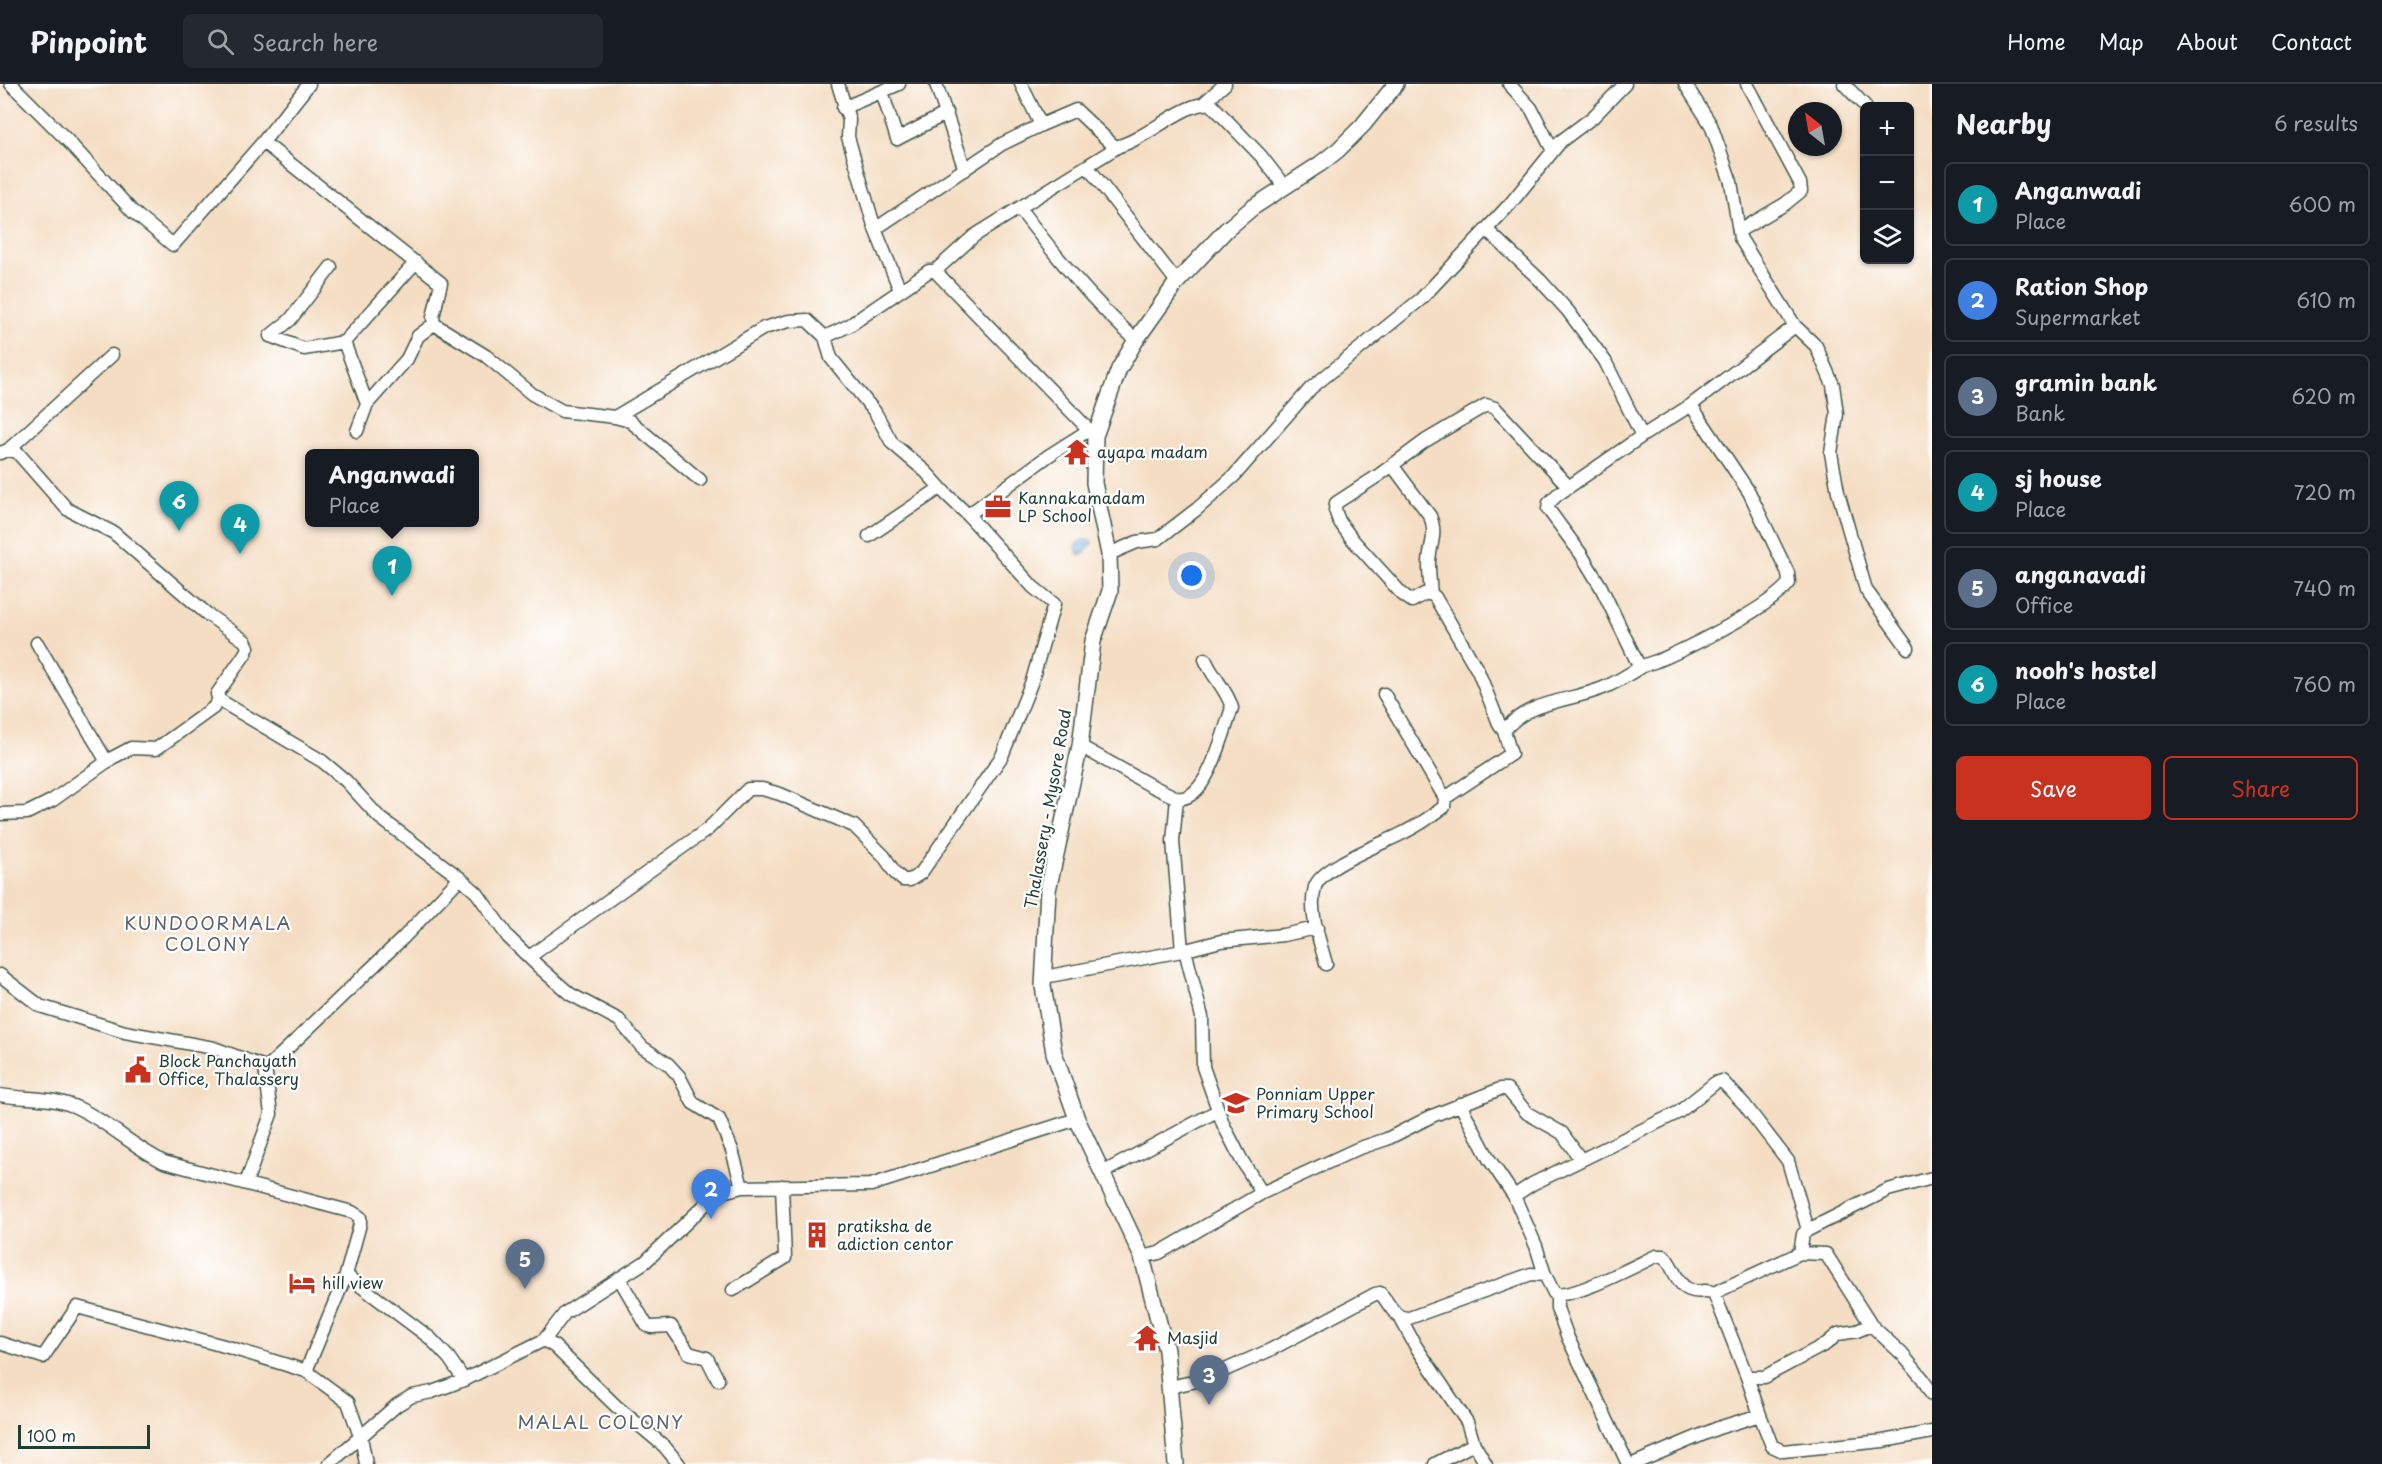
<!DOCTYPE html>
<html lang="en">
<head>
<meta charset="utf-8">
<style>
	:root { --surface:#171b24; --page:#242831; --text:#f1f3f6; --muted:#9ea1a6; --line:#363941; --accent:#c8321e }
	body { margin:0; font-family:"Playpen Sans",sans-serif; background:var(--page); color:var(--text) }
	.controls { position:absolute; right:18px; top:18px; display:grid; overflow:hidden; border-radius:9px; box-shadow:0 2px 4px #0004 }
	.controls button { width:54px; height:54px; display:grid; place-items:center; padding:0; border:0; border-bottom:2px solid var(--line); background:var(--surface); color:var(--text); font:30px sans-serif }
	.compass { position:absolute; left:1788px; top:18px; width:54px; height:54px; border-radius:50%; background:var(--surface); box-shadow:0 2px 4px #0004; rotate:329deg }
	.scale { position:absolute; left:18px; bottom:15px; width:132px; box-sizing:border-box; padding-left:6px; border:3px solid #1f3d34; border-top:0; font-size:16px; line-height:21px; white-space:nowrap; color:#1f3d34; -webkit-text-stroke:4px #fff; paint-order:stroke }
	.you { position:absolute; left:1192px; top:492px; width:21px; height:21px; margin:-15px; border:4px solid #fff; border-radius:50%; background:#1a73e8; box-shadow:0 0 0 9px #1a73e833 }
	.badge { display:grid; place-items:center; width:39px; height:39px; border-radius:50%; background:var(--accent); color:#fff; font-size:20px; font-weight:700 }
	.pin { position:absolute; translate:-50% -50px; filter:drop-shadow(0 2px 3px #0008) }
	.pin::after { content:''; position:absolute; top:32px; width:21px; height:18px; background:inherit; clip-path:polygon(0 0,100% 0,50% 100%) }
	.popup { position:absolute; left:305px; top:365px; width:174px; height:78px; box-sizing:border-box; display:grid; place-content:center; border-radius:9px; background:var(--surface); filter:drop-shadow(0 2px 4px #0005); font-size:20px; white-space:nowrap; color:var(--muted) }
	.popup b { font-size:22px; color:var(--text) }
	.popup::after { content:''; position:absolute; left:50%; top:100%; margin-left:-12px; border:12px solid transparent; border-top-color:var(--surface) }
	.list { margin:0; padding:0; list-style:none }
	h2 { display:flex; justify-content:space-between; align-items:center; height:78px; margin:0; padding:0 24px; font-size:26px }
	h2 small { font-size:20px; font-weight:400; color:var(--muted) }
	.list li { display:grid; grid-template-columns:39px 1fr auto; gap:18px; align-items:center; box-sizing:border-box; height:84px; margin:0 12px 12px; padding:0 12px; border:2px solid var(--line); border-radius:9px }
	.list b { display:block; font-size:22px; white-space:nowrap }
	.list p { margin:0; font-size:20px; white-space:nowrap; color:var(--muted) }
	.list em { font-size:20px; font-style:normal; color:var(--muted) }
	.actions { display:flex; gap:12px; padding:18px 24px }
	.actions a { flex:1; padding:14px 0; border:2px solid var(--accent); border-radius:9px; text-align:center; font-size:21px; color:var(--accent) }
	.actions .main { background:var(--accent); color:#fff }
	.icon { flex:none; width:33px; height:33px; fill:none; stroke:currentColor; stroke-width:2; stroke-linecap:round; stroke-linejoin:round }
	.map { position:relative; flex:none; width:1932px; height:1380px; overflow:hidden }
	header { display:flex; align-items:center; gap:36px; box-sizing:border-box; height:84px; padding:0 30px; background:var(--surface); border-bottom:2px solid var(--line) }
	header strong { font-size:28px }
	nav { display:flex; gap:33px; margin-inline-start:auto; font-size:21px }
	.search { width:420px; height:54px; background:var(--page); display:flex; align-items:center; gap:15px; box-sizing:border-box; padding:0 21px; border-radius:9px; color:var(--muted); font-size:22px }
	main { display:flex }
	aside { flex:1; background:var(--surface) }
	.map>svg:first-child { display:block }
	.water { fill:url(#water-rules); stroke:#4c758d; stroke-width:1.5 }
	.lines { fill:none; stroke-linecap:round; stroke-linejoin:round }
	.minor-casing { stroke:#3f5549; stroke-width:15 }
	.major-casing { stroke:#3f5549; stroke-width:18 }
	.minor { stroke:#fff; stroke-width:12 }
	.major { stroke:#fff; stroke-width:15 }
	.labels { text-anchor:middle; stroke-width:4.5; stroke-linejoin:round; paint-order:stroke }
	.poi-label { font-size:16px; fill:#1f3d34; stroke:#fff; text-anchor:start }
	.street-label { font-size:16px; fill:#1f3d34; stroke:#fff }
	.neighbourhood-label { font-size:18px; letter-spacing:1.5px; fill:#5b636b; stroke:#fff }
</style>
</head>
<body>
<header>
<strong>Pinpoint</strong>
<div class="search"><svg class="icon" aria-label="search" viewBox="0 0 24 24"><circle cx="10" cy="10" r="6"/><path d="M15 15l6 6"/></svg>Search here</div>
<nav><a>Home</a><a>Map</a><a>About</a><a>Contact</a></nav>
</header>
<main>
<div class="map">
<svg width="1932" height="1380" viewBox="0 0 1932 1380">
	<defs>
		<pattern id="water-rules" width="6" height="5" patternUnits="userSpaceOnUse" patternTransform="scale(1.5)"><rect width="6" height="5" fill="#79ade6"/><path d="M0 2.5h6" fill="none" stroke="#638ebb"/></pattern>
	</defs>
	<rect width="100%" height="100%" fill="#fff"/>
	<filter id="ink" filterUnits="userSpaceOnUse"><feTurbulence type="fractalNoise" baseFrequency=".0167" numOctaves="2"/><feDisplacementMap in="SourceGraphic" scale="12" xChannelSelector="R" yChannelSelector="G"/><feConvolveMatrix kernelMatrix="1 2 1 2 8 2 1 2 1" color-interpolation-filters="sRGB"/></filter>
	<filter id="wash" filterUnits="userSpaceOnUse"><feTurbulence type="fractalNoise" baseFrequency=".008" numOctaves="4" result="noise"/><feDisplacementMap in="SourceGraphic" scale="24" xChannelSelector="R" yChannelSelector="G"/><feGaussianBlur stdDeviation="1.35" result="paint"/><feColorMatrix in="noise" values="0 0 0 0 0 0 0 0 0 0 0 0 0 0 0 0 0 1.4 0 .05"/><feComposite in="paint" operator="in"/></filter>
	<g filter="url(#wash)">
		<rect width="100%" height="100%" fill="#f4ddc2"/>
		<!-- water -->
		<path class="water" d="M1084,456L1091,457L1092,459L1085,469L1079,472L1076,463L1078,458Z"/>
	</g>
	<g filter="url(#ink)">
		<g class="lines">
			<!-- minor casing -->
			<g class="minor-casing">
				<path id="minor" d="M11,0L67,56L133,128L173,161L263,58L441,199L433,233L434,240L486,272L532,310L562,327L615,333L764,244L789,237L807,236L825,253L850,241L929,187H935L1095,352
					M838,0L849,36L848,53L875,145
					M936,0L965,86
					M1021,0L1041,41L1076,26L1115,63C1145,57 1185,16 1211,20L1261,72L1285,103
					M1509,0L1531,24L1553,67
					M1844,0L1865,22
					M882,8L897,55L947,29
					M1204,19L1225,0
					M843,24L899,0
					M263,58L309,0
					M1088,83L1177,198
					M1019,124C1055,171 1092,217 1136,256
					M1486,145L1540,196L1568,227L1605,277L1642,352L1557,411L1549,419L1548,425L1581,470L1601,503L1640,584
					M1739,147L1785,120L1801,107L1800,99L1747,0
					M331,183L290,236L270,252L304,265L344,258L416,178
					M935,187L974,152L1119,62
					M900,206L875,145L1002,60L1041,41
					M1795,242L1816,262L1833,301L1837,330L1831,369L1838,408L1866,506L1908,564
					M344,258L367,320L407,275L418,252L434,240
					M615,333L630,337L700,396
					M357,347L367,320
					M1642,352L1691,321
					M8,366L112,271
					M0,369L8,366L17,368L67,425L114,449L207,530L245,557L248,563L245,570L217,610L219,616L322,677L346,697L379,733L460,794
					M1392,381L1430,432C1438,452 1429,461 1429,480C1429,490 1430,500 1431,510
					M968,431L1048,372L1089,346
					M869,452L940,404
					M1109,470L1137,458L1158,455L1197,425L1234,392L1311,304L1421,215L1511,119L1561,57L1593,33L1625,0
					M37,559L107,678
					M1384,610L1445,714
					M1504,647L1500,642L1478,587L1435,513L1431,510H1424L1412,517L1402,510L1352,455L1339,437L1335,426L1336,419L1379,391L1425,357L1486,321L1495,324L1569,403
					M1080,662L1148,700L1177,714L1173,757L1182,867
					M1177,714C1207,719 1224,646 1232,624C1227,605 1212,593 1205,575
					M0,730L27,729L53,716L112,674L131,664L156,665L213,624L219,616
					M1185,866L1202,933L1203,983L1223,1040L1241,1075L1262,1109
					M529,873L708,745L748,705H762L780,710L854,742L884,772L895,789L903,796H910L921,789L1002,672L1032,597L1054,520L1033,503L968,431L946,410L926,388L892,359L875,328L831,274L825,253
					M1326,880C1320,857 1308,827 1315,803C1321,782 1385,759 1405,748C1419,741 1432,732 1444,723L1445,714L1511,670L1504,647C1526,617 1571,617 1603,604C1616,599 1627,591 1639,584C1648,579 1659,577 1669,572C1698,559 1771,522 1789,499L1788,489L1749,408L1691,321L1795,242L1740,154L1731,98L1711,41L1685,0
					M0,891L40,922L125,948L214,964L265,983L272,979L403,854L460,794L477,809L508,853L538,882L570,910L619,936L642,963L668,980L679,992L693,1019L719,1035L732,1066L742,1103
					M1044,893L1182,867L1221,857L1283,851L1317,844
					M0,1011C26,1016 53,1012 78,1024C108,1038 133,1063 164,1078L352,1128L360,1133V1140L346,1191L430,1254L449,1274L464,1296
					M1460,1020L1489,1075L1514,1112L1536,1162L1545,1191
					M1102,1089L1217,1027
					M246,1099L271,1030L265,983
					M1514,1112L1532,1100L1581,1076
					M1800,1169L1826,1170L1871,1241L1902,1270L1923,1295L1932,1311
					M1142,1173L1159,1169L1262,1109L1357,1065L1387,1055L1432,1032L1500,1005H1507L1527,1029L1562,1049L1581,1076L1679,1028L1715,999L1722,997L1744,1020L1788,1077L1808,1146
					M619,1194L647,1242L651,1243L671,1242L689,1269L707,1274L718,1296
					M733,1206L785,1174L782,1102
					M1714,1209L1747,1293H1764L1826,1260L1838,1250L1857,1247L1871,1241
					M1557,1211V1224L1568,1254L1628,1380
					M1401,1235L1415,1261L1467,1338L1474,1360L1486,1380
					M544,1256L554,1262L616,1322L664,1362L679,1380
					M0,1259L43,1273L77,1223L228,1263L306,1287L346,1191
					M306,1287L348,1318L362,1358L366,1380
					M1170,1303L1205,1295L1270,1266L1375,1210L1380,1209C1390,1219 1393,1235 1409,1234L1531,1190L1545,1191L1554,1209C1570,1217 1638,1180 1656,1172H1664C1674,1182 1676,1201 1690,1206C1699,1210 1705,1204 1714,1209L1800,1169L1803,1150L1808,1146L1888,1106L1932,1094
					M1760,1331L1772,1362L1783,1367L1883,1357L1932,1348
					M329,1380L397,1321L412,1312L432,1308L464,1296L544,1256L565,1229L645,1178L709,1117L726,1107L742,1103L871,1101L1077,1035
					M1435,1380L1474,1360
					M1633,1380L1718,1344L1760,1331L1747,1293"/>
			</g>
			<!-- major casing -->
			<g class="major-casing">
				<path id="major" d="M1176,1380L1166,1266L1142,1173L1077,1035L1054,969L1043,902L1048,806L1080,662L1093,557L1110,507L1109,470L1094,399L1095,352L1119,285L1136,256L1177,198L1226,146L1252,124L1320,80L1338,66L1363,41L1396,0"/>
			</g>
			<!-- minor -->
			<use href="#minor" class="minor"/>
			<!-- major -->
			<use href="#major" class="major"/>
		</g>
	</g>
	<!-- icons -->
	<defs>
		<g id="temple-bare" transform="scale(2.07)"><path d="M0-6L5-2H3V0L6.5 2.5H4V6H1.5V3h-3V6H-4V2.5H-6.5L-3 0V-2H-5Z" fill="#c8321e" stroke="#fff" stroke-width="2.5" paint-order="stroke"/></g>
		<g id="office-bare" transform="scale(2.07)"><path d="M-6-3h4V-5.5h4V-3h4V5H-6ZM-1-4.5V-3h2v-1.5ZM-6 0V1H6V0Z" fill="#c8321e" stroke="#fff" stroke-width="2.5" paint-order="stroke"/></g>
		<g id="civic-bare" transform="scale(2.07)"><path d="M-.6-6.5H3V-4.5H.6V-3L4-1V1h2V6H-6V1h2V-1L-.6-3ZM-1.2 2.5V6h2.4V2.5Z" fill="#c8321e" stroke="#fff" stroke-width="2.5" paint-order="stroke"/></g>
		<g id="school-bare" transform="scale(2.07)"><path d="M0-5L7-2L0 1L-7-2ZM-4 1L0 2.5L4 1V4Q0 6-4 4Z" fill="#c8321e" stroke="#fff" stroke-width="2.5" paint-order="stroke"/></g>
		<g id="building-bare" transform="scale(2.07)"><path d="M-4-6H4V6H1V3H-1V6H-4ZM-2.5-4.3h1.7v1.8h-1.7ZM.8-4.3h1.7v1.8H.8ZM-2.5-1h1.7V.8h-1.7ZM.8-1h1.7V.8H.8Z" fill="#c8321e" stroke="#fff" stroke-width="2.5" paint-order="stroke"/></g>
		<g id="hotel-bare" transform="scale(2.07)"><path d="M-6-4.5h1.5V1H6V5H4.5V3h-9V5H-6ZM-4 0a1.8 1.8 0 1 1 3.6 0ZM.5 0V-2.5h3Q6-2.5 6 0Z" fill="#c8321e" stroke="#fff" stroke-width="2.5" paint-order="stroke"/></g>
	</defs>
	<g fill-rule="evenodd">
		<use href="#temple-bare" x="1077" y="368"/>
		<use href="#office-bare" x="998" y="423"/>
		<use href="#civic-bare" x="138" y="986"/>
		<use href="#school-bare" x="1236" y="1019"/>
		<use href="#building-bare" x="817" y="1151"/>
		<use href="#hotel-bare" x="302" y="1199"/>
		<use href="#temple-bare" x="1147" y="1254"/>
	</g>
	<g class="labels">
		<!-- poi labels -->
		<g class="poi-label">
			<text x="1097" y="374">ayapa madam</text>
			<text x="1018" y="420">Kannakamadam<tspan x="1018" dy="18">LP School</tspan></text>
			<text x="158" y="983">Block Panchayath<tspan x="158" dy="18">Office, Thalassery</tspan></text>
			<text x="1256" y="1016">Ponniam Upper<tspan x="1256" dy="18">Primary School</tspan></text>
			<text x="837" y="1148">pratiksha de<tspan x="837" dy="18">adiction centor</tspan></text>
			<text x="322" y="1205">hill view</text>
			<text x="1167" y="1260">Masjid</text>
		</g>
		<!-- street labels -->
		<g class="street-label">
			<text transform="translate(1048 725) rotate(-80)" y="6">Thalassery - Mysore Road</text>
		</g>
		<!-- neighbourhood labels -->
		<g class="neighbourhood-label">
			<text x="208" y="846">KUNDOORMALA<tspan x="208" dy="21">COLONY</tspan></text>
			<text x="601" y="1345">MALAL COLONY</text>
		</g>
	</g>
</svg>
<div class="controls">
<button>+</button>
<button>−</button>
<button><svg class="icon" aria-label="layers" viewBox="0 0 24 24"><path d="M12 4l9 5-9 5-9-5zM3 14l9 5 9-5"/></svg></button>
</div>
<svg class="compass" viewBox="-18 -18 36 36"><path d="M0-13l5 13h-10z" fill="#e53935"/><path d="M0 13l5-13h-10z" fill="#9ea1a6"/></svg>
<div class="scale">100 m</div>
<div class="you"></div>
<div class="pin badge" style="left:392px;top:512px;background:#0f9aa8">1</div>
<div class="popup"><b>Anganwadi</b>Place</div>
<div class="pin badge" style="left:711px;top:1135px;background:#3f7fe0">2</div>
<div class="pin badge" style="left:1209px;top:1321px;background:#5c6f8a">3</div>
<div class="pin badge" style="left:240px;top:470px;background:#0f9aa8">4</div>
<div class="pin badge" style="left:525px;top:1205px;background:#5c6f8a">5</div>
<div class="pin badge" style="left:179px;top:447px;background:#0f9aa8">6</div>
</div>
<aside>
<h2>Nearby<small>6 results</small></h2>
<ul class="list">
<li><span class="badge" style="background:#0f9aa8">1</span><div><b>Anganwadi</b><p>Place</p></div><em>600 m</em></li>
<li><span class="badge" style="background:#3f7fe0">2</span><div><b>Ration Shop</b><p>Supermarket</p></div><em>610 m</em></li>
<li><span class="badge" style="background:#5c6f8a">3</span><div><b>gramin bank</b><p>Bank</p></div><em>620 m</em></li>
<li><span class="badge" style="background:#0f9aa8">4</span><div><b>sj house</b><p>Place</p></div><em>720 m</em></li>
<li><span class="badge" style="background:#5c6f8a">5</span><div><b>anganavadi</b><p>Office</p></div><em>740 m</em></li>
<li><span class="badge" style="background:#0f9aa8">6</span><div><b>nooh's hostel</b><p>Place</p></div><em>760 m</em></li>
</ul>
<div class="actions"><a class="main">Save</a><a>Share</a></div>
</aside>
</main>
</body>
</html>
